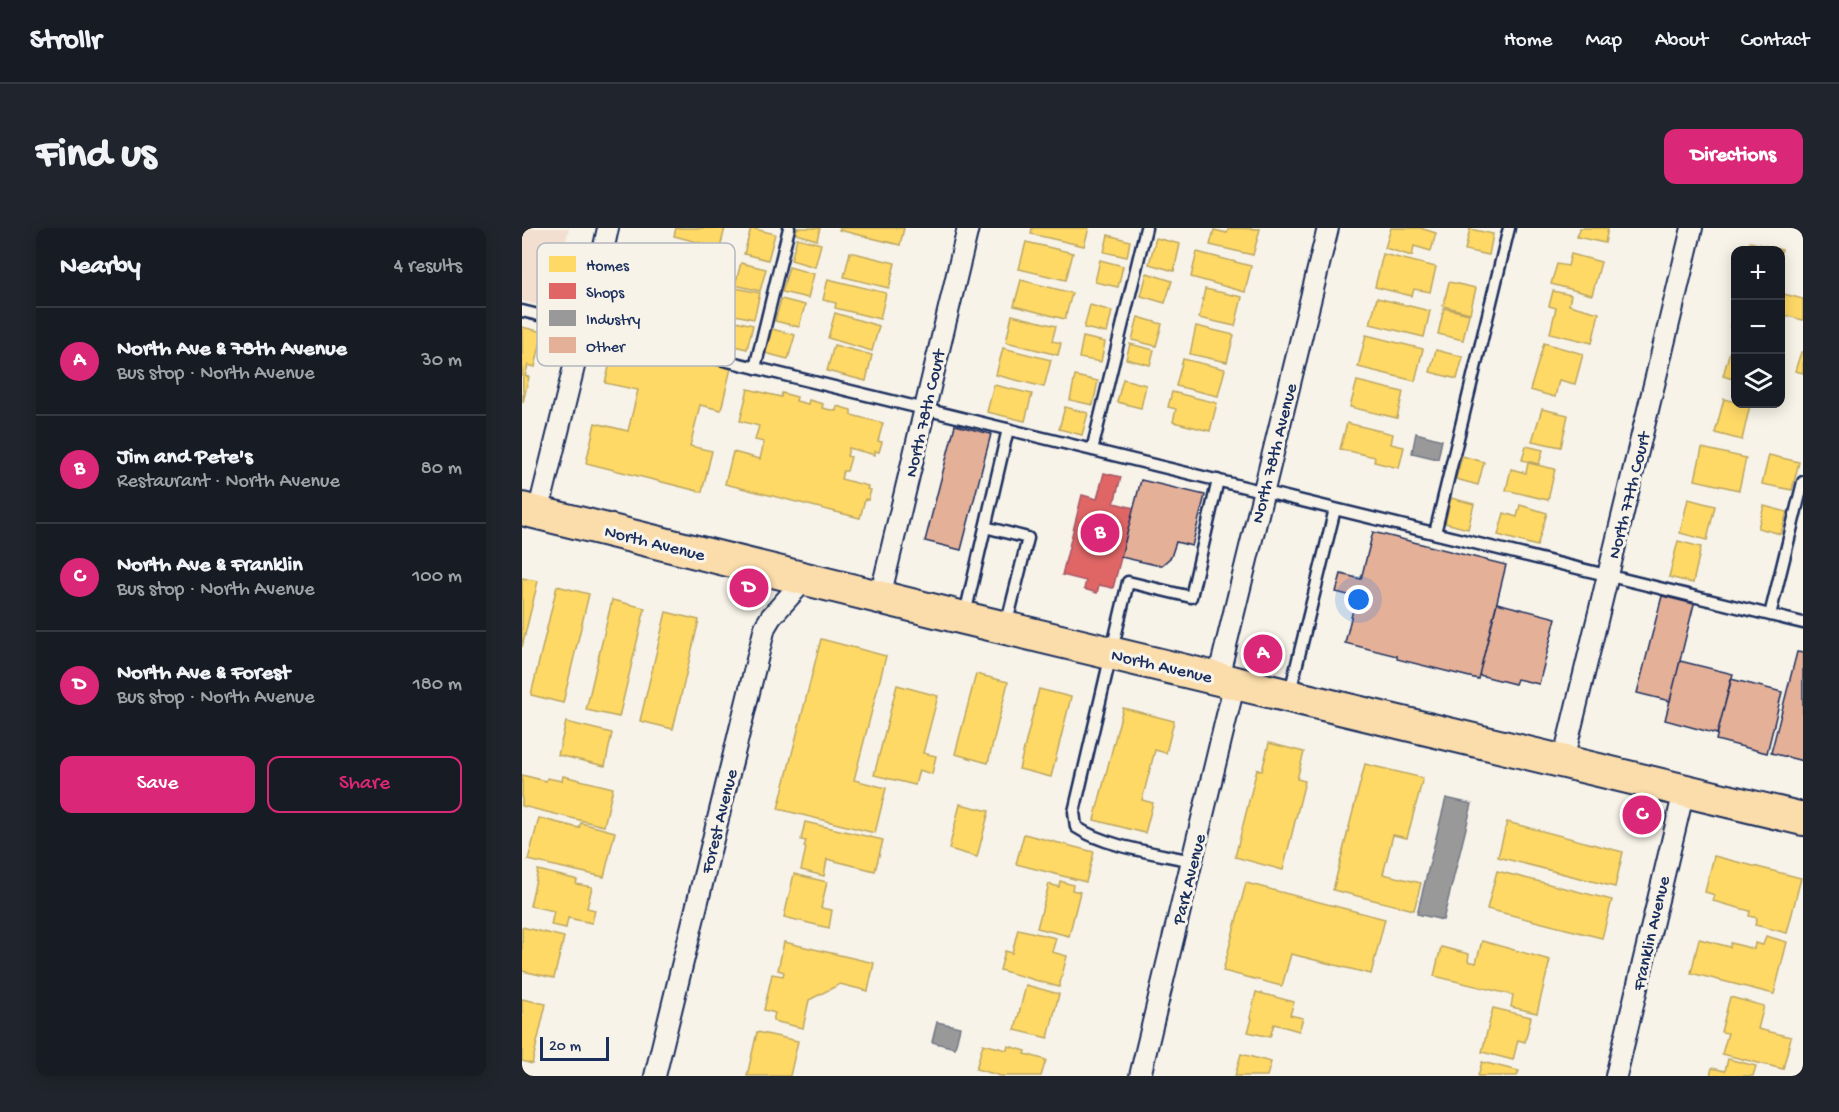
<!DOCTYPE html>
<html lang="en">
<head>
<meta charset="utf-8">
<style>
	:root { --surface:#171b24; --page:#20242c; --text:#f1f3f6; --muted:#9ea1a6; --line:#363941; --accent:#db2777 }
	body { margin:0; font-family:"Gochi Hand",sans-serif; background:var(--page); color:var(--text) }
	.controls { position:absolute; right:18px; top:18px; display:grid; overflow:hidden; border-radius:12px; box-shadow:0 3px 15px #0003 }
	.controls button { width:54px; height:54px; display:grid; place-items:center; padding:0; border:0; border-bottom:2px solid var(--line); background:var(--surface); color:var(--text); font:30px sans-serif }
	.scale { position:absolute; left:18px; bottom:15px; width:69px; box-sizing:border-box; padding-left:6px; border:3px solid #1b2f5e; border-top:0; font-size:16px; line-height:21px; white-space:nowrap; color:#1b2f5e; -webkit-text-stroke:4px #f7f3e8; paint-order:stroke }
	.you { position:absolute; left:837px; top:372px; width:21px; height:21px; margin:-15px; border:4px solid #fff; border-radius:50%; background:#1a73e8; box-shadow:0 0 0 9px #1a73e833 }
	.badge { display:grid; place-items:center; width:39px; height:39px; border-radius:50%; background:var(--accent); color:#fff; font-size:20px; font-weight:700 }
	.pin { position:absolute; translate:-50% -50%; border:3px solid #fff; box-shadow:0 2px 6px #0006 }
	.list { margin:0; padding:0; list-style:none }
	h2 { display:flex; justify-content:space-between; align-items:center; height:78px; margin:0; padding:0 24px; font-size:26px }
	h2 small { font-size:20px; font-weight:400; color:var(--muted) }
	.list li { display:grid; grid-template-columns:39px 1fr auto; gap:18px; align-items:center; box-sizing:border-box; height:108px; padding:0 24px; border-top:2px solid var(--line) }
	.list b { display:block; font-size:22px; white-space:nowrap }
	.list p { margin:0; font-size:20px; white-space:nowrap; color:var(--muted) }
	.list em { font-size:20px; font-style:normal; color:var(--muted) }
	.actions { display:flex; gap:12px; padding:18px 24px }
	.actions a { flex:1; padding:14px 0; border:2px solid var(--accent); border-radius:12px; text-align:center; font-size:21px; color:var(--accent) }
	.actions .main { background:var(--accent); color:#fff }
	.icon { flex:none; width:33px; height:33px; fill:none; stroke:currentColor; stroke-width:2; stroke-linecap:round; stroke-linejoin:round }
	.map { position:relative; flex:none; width:1281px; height:848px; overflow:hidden; border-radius:12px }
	header { display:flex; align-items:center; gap:36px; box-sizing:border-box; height:84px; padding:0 30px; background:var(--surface); border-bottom:2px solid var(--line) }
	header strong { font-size:28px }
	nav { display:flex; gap:33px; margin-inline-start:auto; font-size:21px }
	.intro { display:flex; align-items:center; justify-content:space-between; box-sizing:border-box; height:144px; padding:0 36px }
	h1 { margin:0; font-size:42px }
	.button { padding:15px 27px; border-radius:12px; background:var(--accent); color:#fff; font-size:21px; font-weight:700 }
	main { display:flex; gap:36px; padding:0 36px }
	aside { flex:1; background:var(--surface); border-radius:12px; box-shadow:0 3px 15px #0003 }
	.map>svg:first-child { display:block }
	.built { fill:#f2dfd0 }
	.homes { fill:#ffd966; stroke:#bba664; stroke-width:1.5 }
	.shops { fill:#e06666; stroke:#a55664; stroke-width:1.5 }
	.industry { fill:#999; stroke:#737987; stroke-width:1.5 }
	.building { fill:#e5b098; stroke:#1b2f5e; stroke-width:1.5 }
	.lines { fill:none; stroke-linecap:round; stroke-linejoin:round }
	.lane-casing { stroke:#1b2f5e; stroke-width:15 }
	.street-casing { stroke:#1b2f5e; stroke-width:24 }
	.primary-casing { stroke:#1b2f5e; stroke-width:36 }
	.lane { stroke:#f7f3e8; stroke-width:10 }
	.street { stroke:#f7f3e8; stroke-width:20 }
	.primary { stroke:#fbddab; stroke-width:32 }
	.labels { text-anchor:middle; stroke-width:6; stroke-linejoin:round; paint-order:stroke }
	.street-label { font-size:18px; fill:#1b2f5e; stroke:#f7f3e8 }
	.key { fill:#f7f3e8; stroke:#b5b8bf; stroke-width:1.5 }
	.key-label { font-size:16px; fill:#1b2f5e }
</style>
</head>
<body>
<header>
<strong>Strollr</strong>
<nav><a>Home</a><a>Map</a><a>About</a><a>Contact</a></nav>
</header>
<div class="intro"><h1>Find us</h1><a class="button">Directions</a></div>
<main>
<aside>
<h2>Nearby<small>4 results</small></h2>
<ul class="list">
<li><span class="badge">A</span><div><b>North Ave &amp; 78th Avenue</b><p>Bus stop · North Avenue</p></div><em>30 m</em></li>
<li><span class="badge">B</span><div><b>Jim and Pete's</b><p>Restaurant · North Avenue</p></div><em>80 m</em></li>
<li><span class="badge">C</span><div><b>North Ave &amp; Franklin</b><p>Bus stop · North Avenue</p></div><em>100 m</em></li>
<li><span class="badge">D</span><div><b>North Ave &amp; Forest</b><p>Bus stop · North Avenue</p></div><em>180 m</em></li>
</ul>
<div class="actions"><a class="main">Save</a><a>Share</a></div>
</aside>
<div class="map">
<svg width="1281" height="848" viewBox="0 0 1281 848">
	<rect width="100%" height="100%" fill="#f7f3e8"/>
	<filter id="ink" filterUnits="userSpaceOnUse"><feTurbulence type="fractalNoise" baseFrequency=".0167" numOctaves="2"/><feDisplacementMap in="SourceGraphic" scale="12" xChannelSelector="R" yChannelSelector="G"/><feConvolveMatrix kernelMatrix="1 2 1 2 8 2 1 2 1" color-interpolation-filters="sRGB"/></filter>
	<g filter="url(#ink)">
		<!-- built -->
		<path class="built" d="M0,0H47L28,80L0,73Z"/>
		<!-- homes -->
		<path class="homes" d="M154,0H203L198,20L152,8Z
			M229,0L253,6L246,32L222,26Z
			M275,0H298L295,12L274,6Z
			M318,0H382L378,17L317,2Z
			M510,0H567L562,18L509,6Z
			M707,0L738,1L731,27L688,17L692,2L705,5Z
			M869,0H898L914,5L909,23L892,18L890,28L863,20Z
			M1058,0H1086L1083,15L1055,9Z
			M948,1L971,6L967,27L943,22Z
			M586,7L608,13L605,29L582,24Z
			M275,10L299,16L293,39L269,32Z
			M634,10L658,16L652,43L627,36Z
			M504,14L551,25L544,52L497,41Z
			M1228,14L1260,22L1258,26V22H1226Z
			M328,24L373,35L367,60L322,49Z
			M675,24L729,38L723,64L669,49Z
			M861,26L914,39L908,64L892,61L890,68L853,59Z
			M1049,26L1079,34L1070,67L1029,56L1035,36L1046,38Z
			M578,32L601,38L596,59L573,54Z
			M219,35L244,41L238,63L213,57Z
			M267,39L292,46L286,70L260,64Z
			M625,45L650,53L643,75L619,68Z
			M306,51L364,65L358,91L313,80L314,75L301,72Z
			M499,52L550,65L543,91L492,78Z
			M927,54L954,60L948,85L921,78Z
			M214,60L238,65L232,91L208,86Z
			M683,61L720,69L713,98L677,90Z
			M1031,63L1049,67L1047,77L1077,85L1070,115L1028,105L1034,80L1027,78Z
			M1258,65L1281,71V92L1258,86Z
			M855,70L908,83L902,109L848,96Z
			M259,71L283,77L277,99L253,93Z
			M568,77L590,83L585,105L562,100Z
			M1214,78V100L1208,99Z
			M922,80L947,86L941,112L916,106Z
			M313,85L357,98L350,123L306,110Z
			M490,87L534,98L530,113L539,115L536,127L484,114Z
			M616,89L640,96L634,118L610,112Z
			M214,93L231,97L225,121L208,117Z
			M674,98L712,107L705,134L668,126Z
			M0,99L21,104L13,139L6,137L3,148L7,149L1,174Z
			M250,101L273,107L266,131L243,125Z
			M844,107L901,121L893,153L836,139Z
			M561,109L583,114L579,134L557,130Z
			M94,112L209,140L199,182L178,177L168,218L190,223L180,264L64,235L73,195L106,203L116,162L83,155Z
			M1022,115L1061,126L1053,156L1037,152L1033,169L1008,162Z
			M608,116L632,122L628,137L604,131Z
			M312,117L350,127L344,153L305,143Z
			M1209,119L1214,120V152L1201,148Z
			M481,120L529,132L522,159L474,147Z
			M914,122L941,129L935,151L908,144Z
			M1279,124H1281V145L1273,143Z
			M661,131L703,141L696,168L654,158Z
			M553,148L576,153L571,177L548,172Z
			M601,151L624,157L619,180L595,174Z
			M835,153L881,164L875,190L828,179Z
			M472,157L510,166L503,193L465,184Z
			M226,161L259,169L260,165L275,169L274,173L286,176L287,172L301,176L300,180L314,183L315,178L329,182V187L361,195L356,213L360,214L357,224L353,223V227L327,220L325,228L329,229L325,243H321L319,251L346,258L345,261L349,262L346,272L343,271L338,290L203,256L211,224L238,231L242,214L233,212L237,198L218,193Z
			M650,164L695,175L688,203L651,194L654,181L646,179Z
			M1202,171L1214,174V176L1228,177L1220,212L1193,205Z
			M543,179L566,185L560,207L537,201Z
			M1020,181L1046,187L1039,219L1010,213Z
			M825,195L871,206L869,216L882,219L877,240L852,234L853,229L818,221Z
			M1004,218L1021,222L1017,236L1000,232Z
			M1180,220L1224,230L1217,262L1173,252Z
			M1247,227L1277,234L1270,262L1240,256Z
			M940,228L962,234L956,257L934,251Z
			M1006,235L1033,241L1026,272L984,262L989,241L1004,245Z
			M929,270L952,276L946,301L923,295Z
			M1166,271L1193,278L1185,312L1158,305Z
			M998,277L1025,285L1015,318L976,307L982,285L995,289Z
			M1242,278L1265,284L1259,306L1236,300Z
			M1156,313L1179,319L1171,355L1147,349Z
			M0,350L16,353L0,419Z
			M35,358L67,366L41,475L9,467Z
			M90,372L123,380L97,489L64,482Z
			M144,384L177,392L151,501L118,493Z
			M299,411L364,428L332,552L364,560L353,605L256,581Z
			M454,446L486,454L466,535L433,526Z
			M375,457L416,468L401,525L414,528L410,546L397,542L393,557L352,547Z
			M517,461L549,469L529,549L497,541Z
			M601,480L652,493L644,525L633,522L620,572L631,575L623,605L572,592Z
			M44,494L90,505L83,538L36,527Z
			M747,515L782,524L775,551L783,553L761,642L713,629L735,541L740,543Z
			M843,536L901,550L885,610L871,607L861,646L899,655L892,682L811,662Z
			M0,547L24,553L25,550L40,553L41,548L91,560L82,598L0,578Z
			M438,576L467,583L455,629L427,621Z
			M17,590L57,600L59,595L93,604L82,649L6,632Z
			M283,594L361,612L353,643L305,631L302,648L279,642L284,620L282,619L284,613L279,612Z
			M985,594L1101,624L1093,659L976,629Z
			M502,606L572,624L564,654L494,636Z
			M1192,628L1279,650L1265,705L1233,697L1235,690L1227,688L1228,683L1191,673L1193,667L1183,664Z
			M16,642L52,651L55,652L54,656L70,659L65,680L73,682L70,695L46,690L44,700L29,697L32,683L8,678Z
			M975,643L1090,672L1080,710L965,681Z
			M272,646L305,654L299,680L310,682L307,700L262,689Z
			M538,653L551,657L550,662L558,664L547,708L515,700L527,656L537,659Z
			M724,655L863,691L849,746L769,726L760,758L701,743Z
			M0,699L42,709L32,750L0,743Z
			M496,701L534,710L530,724L545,728L537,759L478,742L483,723L490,725Z
			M1244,708L1265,714L1252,766L1169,745L1177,711L1208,719L1209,715L1232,721L1233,715L1241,717Z
			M960,713L1028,732L1015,785L989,779L991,767L912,748L919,719L947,726L946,733L954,735Z
			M262,714L352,735L346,763L318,756L287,772L281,800L251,793L253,785L242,782L250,746L261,748L262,744L256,742Z
			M504,757L537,766L526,810L493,802Z
			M734,764L772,774L768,787L781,790L777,803L752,796L748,809L726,804L730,791L728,790Z
			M1208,769L1242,778L1236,801L1269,809L1261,841L1200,826L1206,805L1199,804Z
			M0,771L24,776L10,836L0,833Z
			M971,780L1009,789L1003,814L996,812L991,832L960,824Z
			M235,804L276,813L268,848H225Z
			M461,816L485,822L486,818L504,823L503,826L524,832L519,848H479L454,841Z
			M719,826L749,834L745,848H713Z
			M1206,831L1234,838L1231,848H1188L1190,840L1203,843Z
			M960,834L997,843L995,848H956Z"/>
		<!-- shops -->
		<path class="shops" d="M582,245L599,249L592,275L612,280L591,360L577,357L575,365L562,361L564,353L540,347L560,267L575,271Z"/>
		<!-- industry -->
		<path class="industry" d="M894,205L920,212L916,231L890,225Z
			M924,570L950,576L921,692L895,686Z
			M415,794L438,799L433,820L410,814Z"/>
		<!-- building -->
		<path class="building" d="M433,197L469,206L439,322L403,313Z
			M619,252L683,267L670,318L654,314L649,329L640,337H634L599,329Z
			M851,304L984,337L956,451L875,431V428L823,415L834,369L814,364L819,346L839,351Z
			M1140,368L1172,376L1148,473L1115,465Z
			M975,375L1034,390L1017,456L995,451L993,456L957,447Z
			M1275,424L1281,425V533L1249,525Z
			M1158,433L1211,446L1195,506L1143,492Z
			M1209,451L1260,464L1245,525L1194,512Z"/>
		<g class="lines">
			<!-- lane casing -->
			<g class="lane-casing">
				<path id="lane" d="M0,83L1281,395
					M233,140L267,0
					M570,222L624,0
					M463,299L506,310L484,398
					M913,305L987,0
					M443,386L486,201
					M1248,387L1281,254
					M768,464L813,281
					M670,633C634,625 584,619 554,599L552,584L606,354L669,369L696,252"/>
			</g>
			<!-- street casing -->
			<g class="street-casing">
				<path id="street" d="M81,23L86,0
					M16,285L62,98
					M358,369L446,0
					M696,450L806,0
					M1041,533L1170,0
					M133,848L243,399L249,389L283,351
					M618,848L713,454
					M1094,848L1162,563"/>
			</g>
			<!-- primary casing -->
			<g class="primary-casing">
				<path id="primary" d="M0,281L442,390L1281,591"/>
			</g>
			<!-- lane -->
			<use href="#lane" class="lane"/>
			<!-- street -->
			<use href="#street" class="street"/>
			<!-- primary -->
			<use href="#primary" class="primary"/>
		</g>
	</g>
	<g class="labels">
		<!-- street labels -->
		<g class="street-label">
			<text transform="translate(402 185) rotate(-77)" y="6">North 78th Court</text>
			<text transform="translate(751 225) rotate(-76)" y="6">North 78th Avenue</text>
			<text transform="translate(1106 267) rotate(-76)" y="6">North 77th Court</text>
			<text transform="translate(133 314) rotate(14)" y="6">North Avenue</text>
			<text transform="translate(640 437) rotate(13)" y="6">North Avenue</text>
			<text transform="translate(196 593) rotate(-76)" y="6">Forest Avenue</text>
			<text transform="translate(666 651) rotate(-76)" y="6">Park Avenue</text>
			<text transform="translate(1128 705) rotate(-77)" y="6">Franklin Avenue</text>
		</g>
	</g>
	<!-- legend -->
	<rect x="15" y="15" width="198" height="123" rx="9" class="key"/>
	<rect x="27" y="28" width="27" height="16" fill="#ffd966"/>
	<rect x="27" y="55" width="27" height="16" fill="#e06666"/>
	<rect x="27" y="82" width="27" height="16" fill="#999"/>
	<rect x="27" y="109" width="27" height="16" fill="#e5b098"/>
	<g class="key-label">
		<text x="64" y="42">Homes</text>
		<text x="64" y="69">Shops</text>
		<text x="64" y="96">Industry</text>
		<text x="64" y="123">Other</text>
	</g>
</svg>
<div class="controls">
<button>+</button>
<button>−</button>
<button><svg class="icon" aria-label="layers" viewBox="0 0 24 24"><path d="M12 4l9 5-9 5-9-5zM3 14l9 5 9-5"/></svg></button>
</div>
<div class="scale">20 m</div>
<div class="you"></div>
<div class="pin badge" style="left:741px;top:426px">A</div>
<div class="pin badge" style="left:578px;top:305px">B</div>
<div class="pin badge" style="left:1120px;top:587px">C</div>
<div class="pin badge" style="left:227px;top:360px">D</div>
</div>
</main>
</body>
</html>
